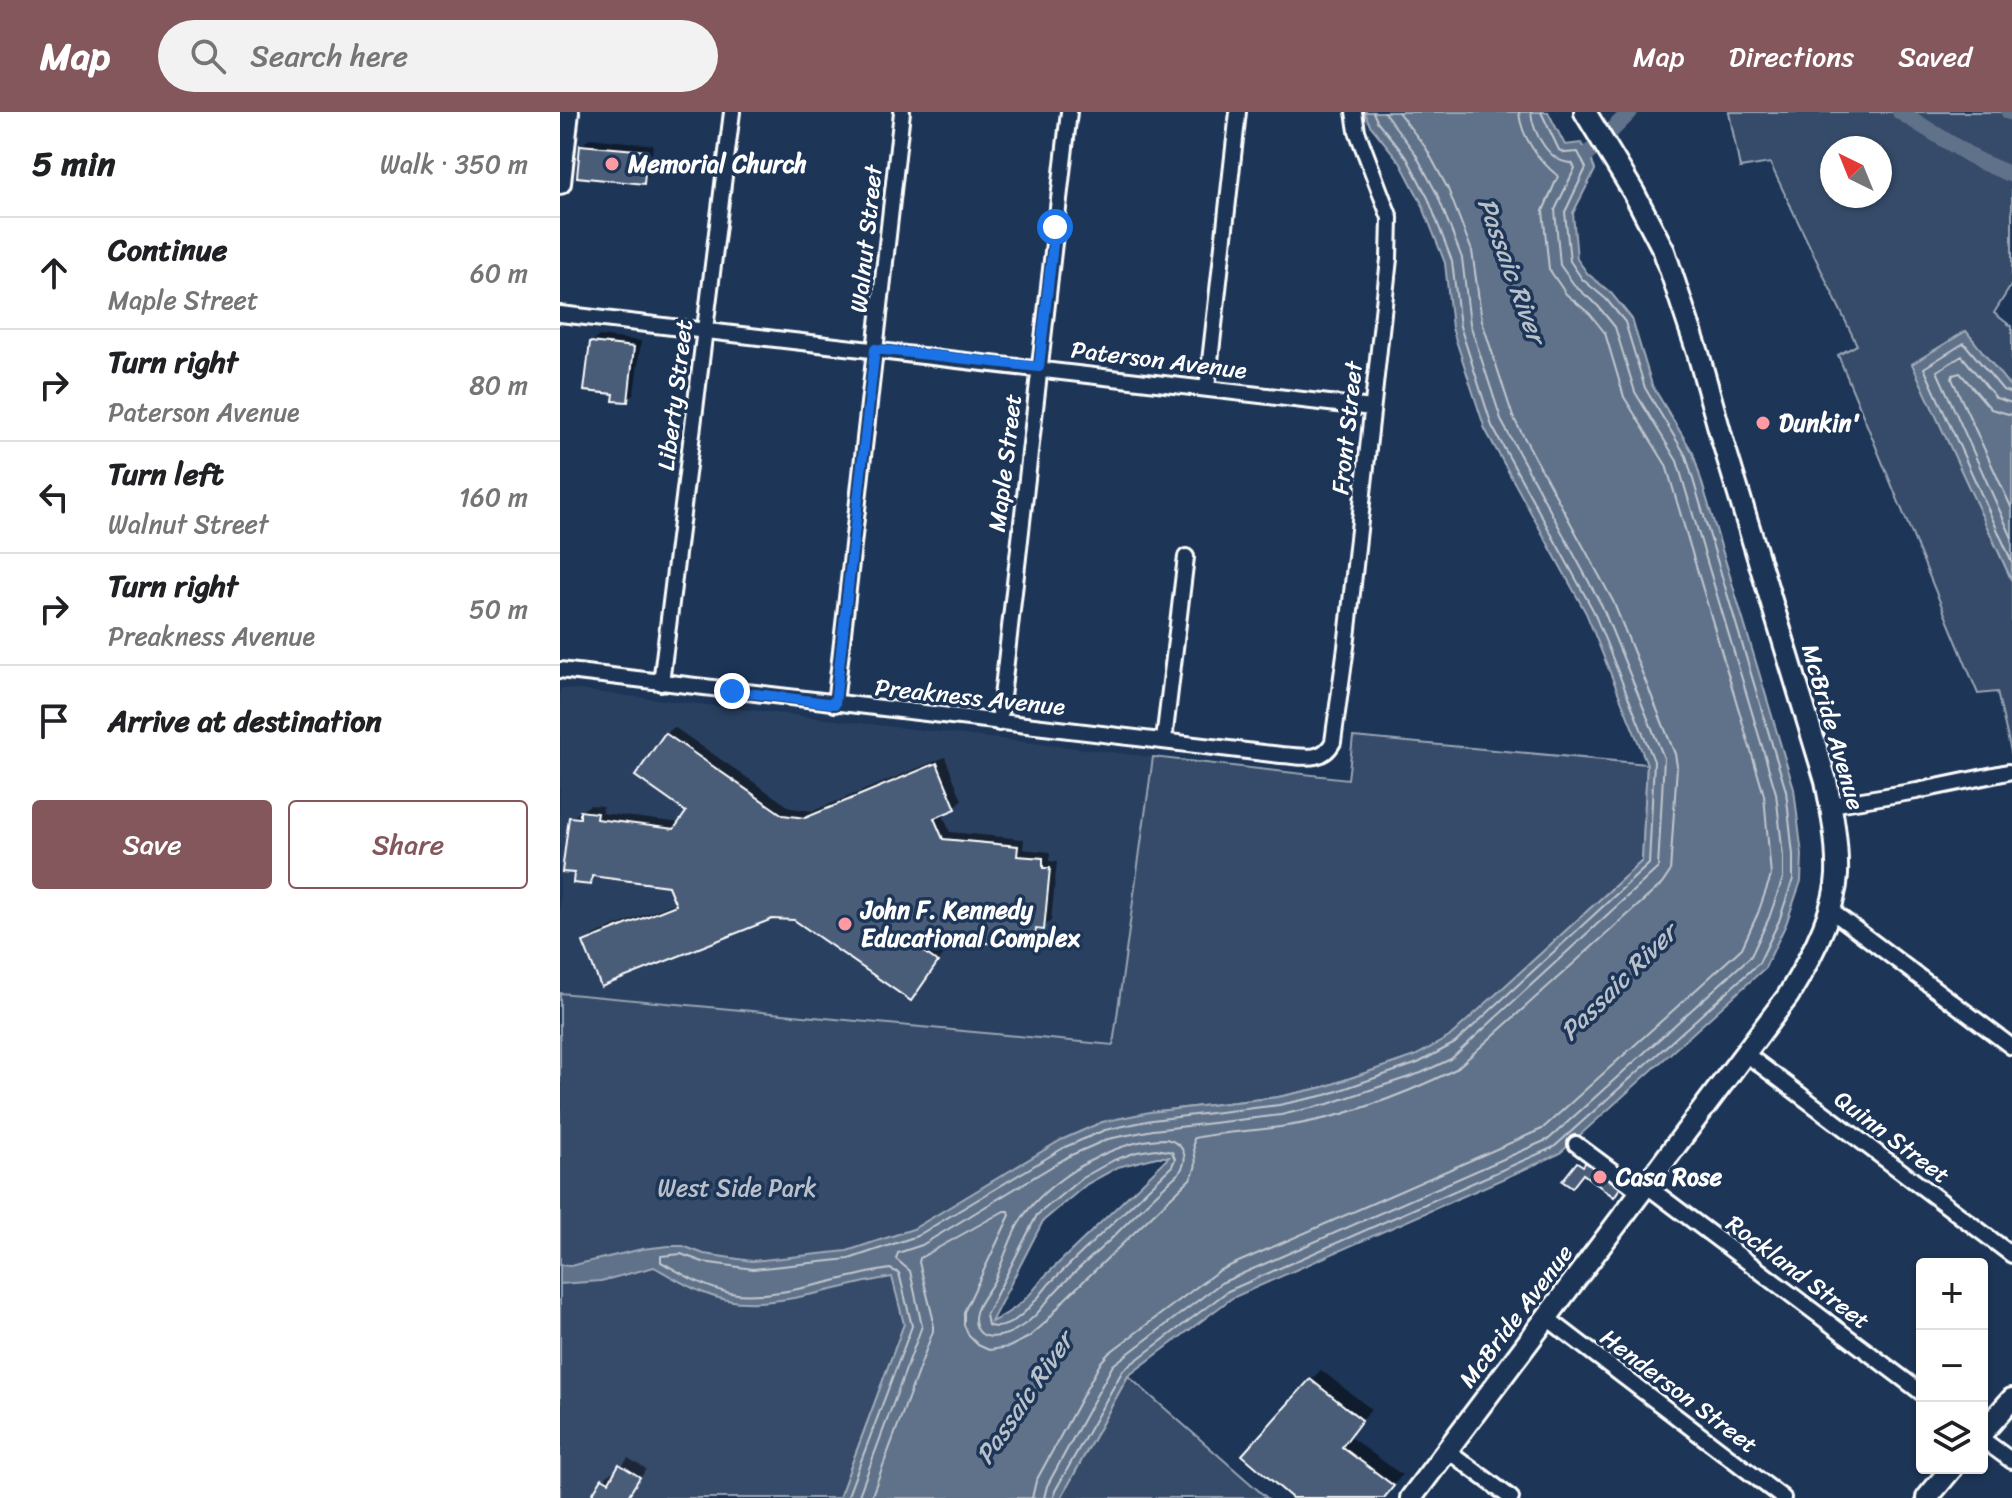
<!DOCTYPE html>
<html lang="en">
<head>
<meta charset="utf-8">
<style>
	:root { --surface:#fff; --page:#f2f2f2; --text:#202124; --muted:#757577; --line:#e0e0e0; --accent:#84575d }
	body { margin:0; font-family:Sriracha,sans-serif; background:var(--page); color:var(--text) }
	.controls { position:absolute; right:24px; bottom:24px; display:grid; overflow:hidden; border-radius:8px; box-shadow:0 2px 6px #0004 }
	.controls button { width:72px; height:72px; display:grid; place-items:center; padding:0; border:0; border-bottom:2px solid var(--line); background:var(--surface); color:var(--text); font:40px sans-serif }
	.compass { position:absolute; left:1260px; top:24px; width:72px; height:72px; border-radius:50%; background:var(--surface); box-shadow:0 2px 6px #0004; rotate:317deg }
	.stop { position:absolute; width:24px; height:24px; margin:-18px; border:6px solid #1a73e8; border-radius:50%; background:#fff }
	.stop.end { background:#1a73e8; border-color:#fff; box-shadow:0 2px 8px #0008 }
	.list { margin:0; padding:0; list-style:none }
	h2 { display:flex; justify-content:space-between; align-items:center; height:104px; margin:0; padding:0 32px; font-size:34px }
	h2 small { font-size:26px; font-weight:400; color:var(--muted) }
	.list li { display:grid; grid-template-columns:52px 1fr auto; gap:24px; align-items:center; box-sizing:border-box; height:112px; padding:0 32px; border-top:2px solid var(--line) }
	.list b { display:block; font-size:30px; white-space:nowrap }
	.list p { margin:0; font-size:26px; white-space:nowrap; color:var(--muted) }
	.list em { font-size:26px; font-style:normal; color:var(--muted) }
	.actions { display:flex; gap:16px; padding:24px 32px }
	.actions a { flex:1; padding:18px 0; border:2px solid var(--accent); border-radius:8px; text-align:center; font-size:28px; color:var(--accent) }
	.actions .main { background:var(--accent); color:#fff }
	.icon { flex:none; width:44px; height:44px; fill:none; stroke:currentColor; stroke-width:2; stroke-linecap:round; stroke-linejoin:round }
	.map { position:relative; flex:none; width:1452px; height:1386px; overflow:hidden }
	header { display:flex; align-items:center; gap:48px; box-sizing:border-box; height:112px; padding:0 40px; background:var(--accent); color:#fff }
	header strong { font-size:38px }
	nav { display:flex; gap:44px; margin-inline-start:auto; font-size:28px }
	.search { width:560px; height:72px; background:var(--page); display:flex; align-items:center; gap:20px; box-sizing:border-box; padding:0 28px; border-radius:44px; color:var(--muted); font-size:30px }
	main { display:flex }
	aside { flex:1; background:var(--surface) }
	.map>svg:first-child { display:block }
	.built { fill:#2a4161 }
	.green { fill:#364b69; stroke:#9aa5b4; stroke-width:2; fill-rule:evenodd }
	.water { fill:#617289; stroke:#a0aab8; stroke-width:2; fill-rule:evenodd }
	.shadow { fill:#0007 }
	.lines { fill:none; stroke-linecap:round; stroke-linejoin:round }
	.shore { stroke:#c0c7d0; stroke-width:2 }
	.canal { stroke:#617289; stroke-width:16 }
	.building { fill:#4a5d79; stroke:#fff; stroke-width:2 }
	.street-casing { stroke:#fff; stroke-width:20 }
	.secondary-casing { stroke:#fff; stroke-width:26 }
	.street { stroke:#1d3557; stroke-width:14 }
	.secondary { stroke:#1d3557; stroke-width:20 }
	.route { stroke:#1a73e8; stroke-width:10 }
	.poi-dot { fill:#ff9aa2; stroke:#1d3557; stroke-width:3 }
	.labels { text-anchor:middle; stroke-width:7; stroke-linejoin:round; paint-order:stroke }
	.poi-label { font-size:24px; font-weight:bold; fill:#fff; stroke:#1d3557; text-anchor:start }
	.street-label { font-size:24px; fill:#fff; stroke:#1d3557 }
	.park-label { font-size:24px; fill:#b9c0ca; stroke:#1d3557 }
	.water-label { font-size:26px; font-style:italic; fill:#b8c0ca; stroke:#1d3557 }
</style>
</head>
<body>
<header>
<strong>Map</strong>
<div class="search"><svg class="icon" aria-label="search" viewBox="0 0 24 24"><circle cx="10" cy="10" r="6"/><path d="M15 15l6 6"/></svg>Search here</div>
<nav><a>Map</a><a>Directions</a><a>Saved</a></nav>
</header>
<main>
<aside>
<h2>5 min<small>Walk · 350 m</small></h2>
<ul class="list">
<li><svg class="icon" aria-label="ahead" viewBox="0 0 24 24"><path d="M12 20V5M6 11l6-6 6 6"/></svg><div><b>Continue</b><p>Maple Street</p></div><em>60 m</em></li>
<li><svg class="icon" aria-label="right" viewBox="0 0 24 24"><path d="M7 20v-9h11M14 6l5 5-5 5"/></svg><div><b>Turn right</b><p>Paterson Avenue</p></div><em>80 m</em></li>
<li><svg class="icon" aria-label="left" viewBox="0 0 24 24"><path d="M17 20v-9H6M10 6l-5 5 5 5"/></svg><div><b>Turn left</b><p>Walnut Street</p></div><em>160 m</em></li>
<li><svg class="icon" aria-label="right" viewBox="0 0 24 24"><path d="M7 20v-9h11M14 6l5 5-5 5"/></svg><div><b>Turn right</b><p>Preakness Avenue</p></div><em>50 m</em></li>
<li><svg class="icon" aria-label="arrive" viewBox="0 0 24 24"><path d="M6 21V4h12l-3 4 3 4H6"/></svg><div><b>Arrive at destination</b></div></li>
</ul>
<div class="actions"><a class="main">Save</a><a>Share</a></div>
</aside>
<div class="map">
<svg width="1452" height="1386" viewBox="0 0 1452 1386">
	<rect width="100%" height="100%" fill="#1d3557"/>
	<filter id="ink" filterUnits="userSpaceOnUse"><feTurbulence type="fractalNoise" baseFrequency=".0125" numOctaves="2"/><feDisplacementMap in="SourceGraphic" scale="16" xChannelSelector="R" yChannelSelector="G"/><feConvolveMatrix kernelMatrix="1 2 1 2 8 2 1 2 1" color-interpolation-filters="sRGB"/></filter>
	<g filter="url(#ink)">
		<!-- built -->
		<path class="built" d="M0,576L593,645L554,933L0,881Z"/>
		<!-- green -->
		<path class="green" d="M1169,0H1452V172L1434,201L1452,215V277L1406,219L1353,252L1452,469V644L1437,580L1418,582L1278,243L1297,233L1210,51L1180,56ZM1272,36H1320V84H1272Z
			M793,625L1087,652L1082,749L883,931L855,944L764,975L718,985L590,1000L344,1212L279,1386H0V881L553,933L593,645L788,667Z
			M568,1264L707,1386H501Z"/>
		<!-- water -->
		<path class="water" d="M804,0H988L1005,33L1021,31L1029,41L1035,58L1013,101L1017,147L1028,162L1051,181L1072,207L1092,273L1133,341L1234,677L1242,743L1241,769L1226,812L1205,856L999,1042L672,1186L568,1264L501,1386H279L344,1212L332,1165C284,1172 215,1198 167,1188C141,1183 117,1168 94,1155L41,1169L0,1172V1153L10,1154L82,1137L109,1134H123L144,1142L192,1149L287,1139L353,1117L501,1028L542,1010L590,1000L718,985L764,975L855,944L889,925L1082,749L1087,652L1026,501L925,317L892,216L885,151L861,90L840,50L810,13ZM597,1045H609L483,1166C468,1187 454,1199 431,1210L483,1109L527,1072L558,1055Z
			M1406,219L1452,277V469L1352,252Z"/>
		<!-- shadow -->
		<path class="shadow" d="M30,26L93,33L90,62L83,69L22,33Z
			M39,224L81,229L74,281L67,288L56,280L32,231Z
			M114,615L231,696L253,699L385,645L402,688L395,695L382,700L390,720L464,727L463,737L490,740L489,749L497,750L491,809L474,821L454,820L446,831L371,824L367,830L384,842L351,887L234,806L212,805L26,831L33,823L117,790L110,772L38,763L30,771L11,706L30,693L43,694L42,701L121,711L129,699L106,622Z
			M761,1258L811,1297L790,1325L842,1363L823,1386H735L751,1268Z
			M68,1346L86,1357L68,1386H32L44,1367L51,1360L56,1362Z"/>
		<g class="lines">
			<!-- shore -->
			<path class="shore" d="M1452,281L1443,278L1404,231L1364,256L1452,450
				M1452,291L1436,286L1402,244L1377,259L1452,426
				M1452,303L1431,297L1400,261L1393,263L1392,267L1452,397
				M606,1027C624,1031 630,1046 619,1061C594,1083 572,1106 549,1129C531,1145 512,1162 496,1179C484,1192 477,1205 462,1214C448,1224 416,1235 415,1207C415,1194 428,1180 434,1169C445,1146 452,1117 468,1098C499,1061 558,1027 606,1027Z
				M596,1037L612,1040L615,1047L612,1054L489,1172C477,1187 450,1224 428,1213L426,1203L477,1103L522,1066L554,1048L577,1040Z
				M287,1386L352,1214L339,1161L330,1157C282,1164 217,1189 170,1181C145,1176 123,1162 101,1150V1144L121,1142L143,1150L193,1157L289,1147L357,1124L505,1035L545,1018L592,1008L719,993L766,983L858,951L895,931L1089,752L1094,649L1033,498L932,314L900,214L892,149L868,86L847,46L817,9L813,0
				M298,1386L362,1214L350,1159L336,1147L338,1141L362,1133L509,1044L548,1027L593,1018L721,1003L768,992L861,961L891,947L1098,756L1104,646L1042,494L942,310L910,212L902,146L877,82L855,41L824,0
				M311,1386L373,1219V1206L359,1150L360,1146L444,1099H449L450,1103L404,1200V1213L409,1224L418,1233L429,1238L449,1235L469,1225L485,1211L505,1187L630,1067C642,1049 631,1042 634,1026C662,1020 692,1019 720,1015C780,1007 842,984 896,957L1102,772L1110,760L1117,654L1115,642L1053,489L953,305L922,209L912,139L888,77L866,36L838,0
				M472,1386L476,1369L541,1250L549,1241L658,1159L982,1017L1182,836L1198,801L1211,764L1204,683L1106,353L1064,285L1045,221L1030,202L1006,182L989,157L983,99L998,64C979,49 961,25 959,0
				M484,1386L487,1374L553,1253L661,1171L989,1027L1191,844L1209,806L1223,766V744L1216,681L1117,349L1075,280L1055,215L1038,194L1015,174L1000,153L995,98L1015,56L1012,51C990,51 973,22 971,0
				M494,1386L495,1379L563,1258L668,1179L994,1035L1199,851L1219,809L1233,767V743L1226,679L1126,344L1085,276L1065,210L1046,187L1022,167L1010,149L1005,100L1026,56L1018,40L1005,41L999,38L981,0"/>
			<!-- canal -->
			<path class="canal" d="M1340,0L1419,49L1452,63
				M1449,0L1452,1
				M1029,41L1070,0"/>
		</g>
		<!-- building -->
		<path class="building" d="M20,33L87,39L84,72L17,65Z
			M30,230L74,235L68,290L53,289L54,282L24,279Z
			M105,621L223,703L245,706L377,651L396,697L374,706L383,727L458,734L457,744L483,746V756H490L484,818L476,817L475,823L448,821L447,833L370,826L361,838L378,850L351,889L234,808L212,807L41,875L23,830L116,793L108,774L32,764L31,773L13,771L14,761L2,760L9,705L20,706V699L37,701L36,707L114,717L126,700L75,664Z
			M1028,1047L1062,1073L1054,1085L1023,1062L1012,1076L1002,1069L1017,1050L1023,1054Z
			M750,1267L802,1308L782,1335L834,1374L824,1386H732L682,1343Z
			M59,1352L80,1365L67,1386H30L42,1366L49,1370Z"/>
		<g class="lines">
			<!-- street casing -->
			<g class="street-casing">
				<path id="street" d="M0,202L812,296
					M647,276L678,0
					M0,558L721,643C742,644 762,651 773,630L786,535L829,147L830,106L797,19L794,0
					M101,571L172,0
					M275,592L342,0
					M439,611L509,0
					M604,628L626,445
					M1271,693L1357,679L1448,660
					M1269,797L1452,935
					M1186,942L1452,1143
					M1016,1032L1082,1081
					M1087,1074L1362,1281
					M987,1206L1223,1386
					M1422,1327L1452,1349
					M887,1338L951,1386"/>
			</g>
			<!-- secondary casing -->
			<g class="secondary-casing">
				<path id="secondary" d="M0,71L8,0
					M1422,1321L1452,1287
					M851,1386L1228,884C1248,851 1275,802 1277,763C1278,731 1272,700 1266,669L1162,327L1138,241L1104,139L1074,81L1025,0
					M1367,1386L1392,1356"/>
			</g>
			<!-- street -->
			<use href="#street" class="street"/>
			<!-- secondary -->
			<use href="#secondary" class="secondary"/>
		</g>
	</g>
	<g class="lines" filter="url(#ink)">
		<!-- route -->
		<path class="route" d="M172,579L275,592L315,237L479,255L495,115"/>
	</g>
	<!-- markers -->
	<g class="poi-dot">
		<circle cx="52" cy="52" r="8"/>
		<circle cx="1203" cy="311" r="8"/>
		<circle cx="285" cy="812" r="8"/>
		<circle cx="1040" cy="1065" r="8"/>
	</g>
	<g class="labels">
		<!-- poi labels -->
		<g class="poi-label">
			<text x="68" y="60">Memorial Church</text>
			<text x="1219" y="319">Dunkin'</text>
			<text x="301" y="806">John F. Kennedy<tspan x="301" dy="28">Educational Complex</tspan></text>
			<text x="1056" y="1073">Casa Rose</text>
		</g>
		<!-- street labels -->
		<g class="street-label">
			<text transform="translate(306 127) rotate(-84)" y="8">Walnut Street</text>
			<text transform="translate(599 248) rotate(7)" y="8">Paterson Avenue</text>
			<text transform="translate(115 283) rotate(-83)" y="8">Liberty Street</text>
			<text transform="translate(787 316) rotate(-84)" y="8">Front Street</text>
			<text transform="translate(445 351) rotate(-83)" y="8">Maple Street</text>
			<text transform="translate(410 585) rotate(6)" y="8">Preakness Avenue</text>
			<text transform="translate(1273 615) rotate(74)" y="8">McBride Avenue</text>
			<text transform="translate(1332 1025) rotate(37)" y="8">Quinn Street</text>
			<text transform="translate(1238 1160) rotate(37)" y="8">Rockland Street</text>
			<text transform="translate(956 1204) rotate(-53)" y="8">McBride Avenue</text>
			<text transform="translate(1119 1279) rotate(37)" y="8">Henderson Street</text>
		</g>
		<!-- park labels -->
		<g class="park-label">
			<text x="177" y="1084">West Side Park</text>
		</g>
		<!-- water labels -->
		<g class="water-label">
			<text transform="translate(952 158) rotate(70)" y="9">Passaic River</text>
			<text transform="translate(1058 870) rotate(-45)" y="9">Passaic River</text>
			<text transform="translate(464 1286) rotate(-56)" y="9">Passaic River</text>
		</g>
	</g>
</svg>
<div class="controls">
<button>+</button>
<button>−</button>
<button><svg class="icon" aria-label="layers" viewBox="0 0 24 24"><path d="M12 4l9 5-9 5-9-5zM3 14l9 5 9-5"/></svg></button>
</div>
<svg class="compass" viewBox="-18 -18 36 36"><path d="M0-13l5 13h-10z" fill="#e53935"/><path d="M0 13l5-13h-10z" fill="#757577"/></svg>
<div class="stop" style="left:495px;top:115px"></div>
<div class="stop end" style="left:172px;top:579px"></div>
</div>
</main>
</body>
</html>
